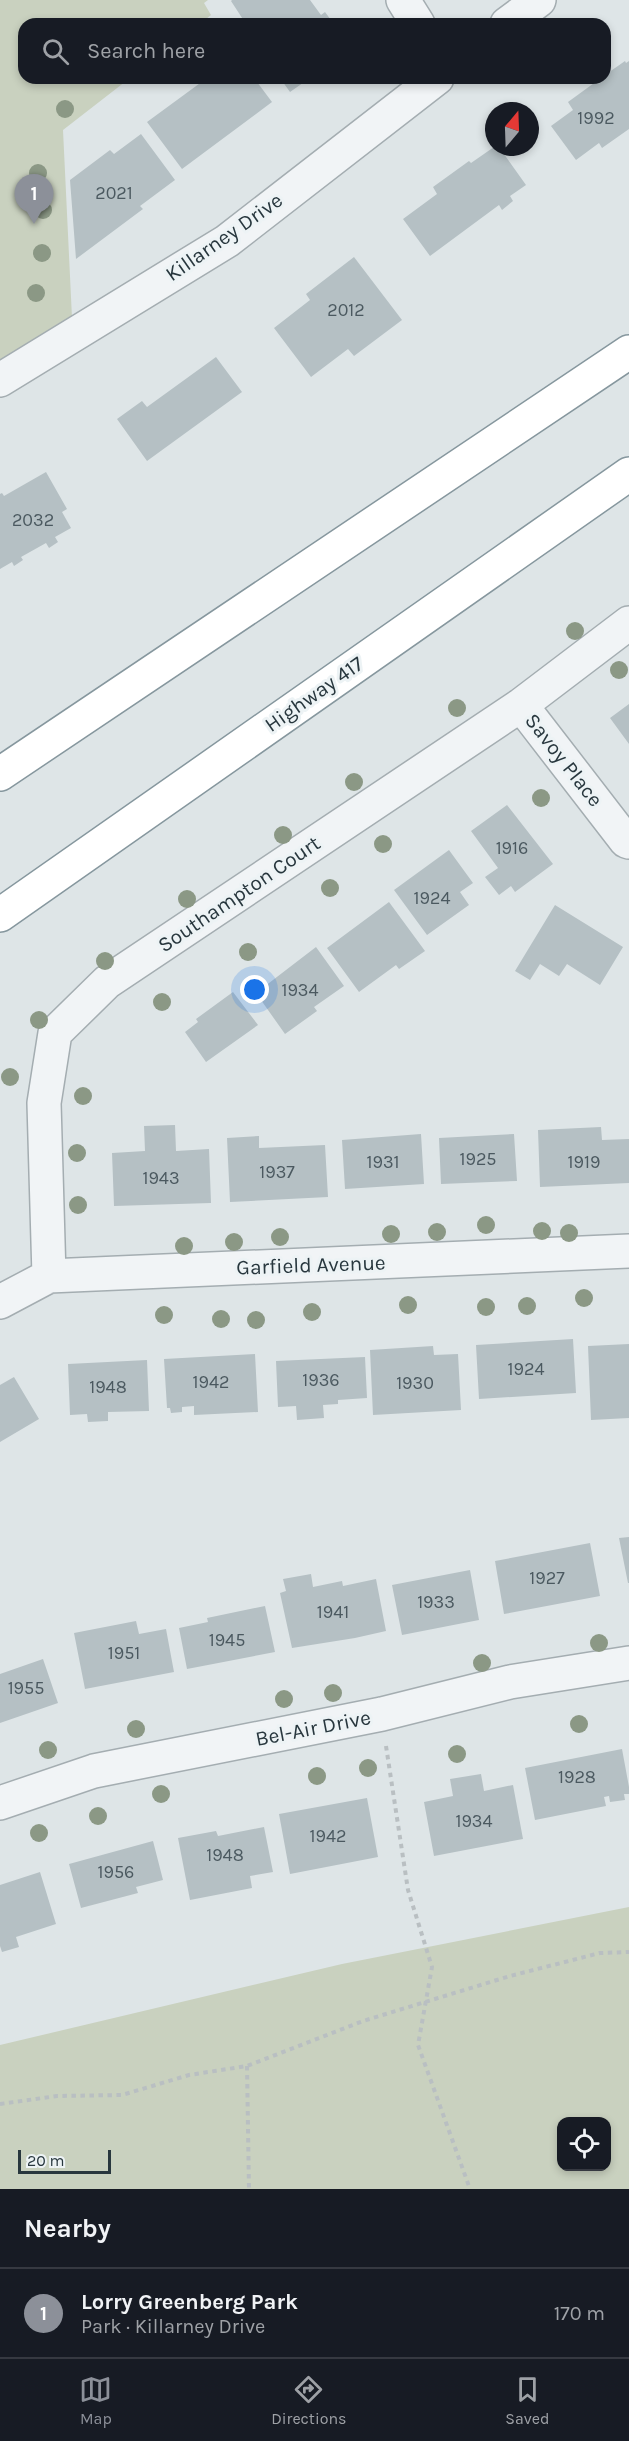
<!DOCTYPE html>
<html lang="en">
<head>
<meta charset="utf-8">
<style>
	:root { --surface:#171b24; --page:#20242c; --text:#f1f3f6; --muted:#9ea1a6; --line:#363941; --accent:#8c9099 }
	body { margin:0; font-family:Karla,sans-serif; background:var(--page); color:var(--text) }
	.controls { position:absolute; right:18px; bottom:18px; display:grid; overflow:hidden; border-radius:12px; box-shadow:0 3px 9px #0003 }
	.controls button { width:54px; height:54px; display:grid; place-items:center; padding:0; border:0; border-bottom:2px solid var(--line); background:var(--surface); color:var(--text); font:30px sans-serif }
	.compass { position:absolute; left:485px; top:102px; width:54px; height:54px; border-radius:50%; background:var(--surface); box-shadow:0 3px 9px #0003; rotate:19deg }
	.scale { position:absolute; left:18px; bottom:15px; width:93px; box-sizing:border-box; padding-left:6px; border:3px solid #28373e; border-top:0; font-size:16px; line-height:21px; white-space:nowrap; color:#28373e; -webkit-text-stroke:4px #edf3f5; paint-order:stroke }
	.you { position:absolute; left:255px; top:990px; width:21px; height:21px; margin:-15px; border:4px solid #fff; border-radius:50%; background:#1a73e8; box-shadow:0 0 0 9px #1a73e833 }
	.badge { display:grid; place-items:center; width:39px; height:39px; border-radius:50%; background:var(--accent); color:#fff; font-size:20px; font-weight:700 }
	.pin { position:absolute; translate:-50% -50px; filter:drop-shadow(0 2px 3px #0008) }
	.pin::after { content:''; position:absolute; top:32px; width:21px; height:18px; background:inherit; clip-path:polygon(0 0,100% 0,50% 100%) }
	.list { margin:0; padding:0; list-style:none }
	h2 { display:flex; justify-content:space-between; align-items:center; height:78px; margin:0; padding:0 24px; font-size:26px }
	h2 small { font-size:20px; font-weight:400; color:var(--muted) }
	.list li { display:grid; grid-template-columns:39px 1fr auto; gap:18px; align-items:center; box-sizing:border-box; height:90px; padding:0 24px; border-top:2px solid var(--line) }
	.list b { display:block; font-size:22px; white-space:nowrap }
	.list p { margin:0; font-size:20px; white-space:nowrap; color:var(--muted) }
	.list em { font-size:20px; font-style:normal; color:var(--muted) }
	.icon { flex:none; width:33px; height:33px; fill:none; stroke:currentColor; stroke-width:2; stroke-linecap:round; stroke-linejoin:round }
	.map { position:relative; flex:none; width:629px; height:2189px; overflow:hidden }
	.search { position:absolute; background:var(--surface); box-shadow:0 3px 9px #0003; left:18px; right:18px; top:18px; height:66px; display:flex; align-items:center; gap:15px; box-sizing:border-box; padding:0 21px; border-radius:18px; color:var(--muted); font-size:22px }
	.sheet { height:168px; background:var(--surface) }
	nav { display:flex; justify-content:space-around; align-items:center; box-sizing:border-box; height:84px; border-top:2px solid var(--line); background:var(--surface); font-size:16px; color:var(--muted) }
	nav a { display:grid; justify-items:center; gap:3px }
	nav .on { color:var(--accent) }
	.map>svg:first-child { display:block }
	.green { fill:#c9d1bf; fill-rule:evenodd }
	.building { fill:#b5c0c4 }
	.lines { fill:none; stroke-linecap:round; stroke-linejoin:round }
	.street-casing { stroke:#a4adb1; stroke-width:36 }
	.highway-casing { stroke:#86979e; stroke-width:36 }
	.path { stroke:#b9bfc2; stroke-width:4; stroke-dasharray:4.5 4.5; stroke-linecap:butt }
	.street { stroke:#f1f4f6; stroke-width:33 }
	.highway { stroke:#fff; stroke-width:33 }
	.tree { fill:#8b9885 }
	.labels { text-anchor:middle; stroke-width:6; stroke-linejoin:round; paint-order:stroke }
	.number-label { font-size:18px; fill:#4b5960 }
	.street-label { font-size:21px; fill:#28373e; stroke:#edf3f5 }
</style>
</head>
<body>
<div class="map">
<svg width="629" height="2189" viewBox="0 0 629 2189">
	<rect width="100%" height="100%" fill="#dee5e7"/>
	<!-- green -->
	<path class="green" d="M0,0H208L204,3L211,15L200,24H24V78H130L63,130L72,318L0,361Z
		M629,1907V2189H0V2045L342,1964ZM562,2122H606V2166H562Z"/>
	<!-- building -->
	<path class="building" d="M232,0H310L321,15L325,12L334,24H246L231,1Z
		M625,61L626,63L629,61V129L602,148L599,143L576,160L551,126L573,110L568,102L601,78H605V75Z
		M207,78H254L272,102L182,169L147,122Z
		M280,78H310L290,92Z
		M141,134L175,180L140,206L143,209L76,259L70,180L110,150L114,154Z
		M494,147H499L526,185L510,196L513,201L502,210L499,205L430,256L403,219L437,194L433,187L469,161L471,163Z
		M354,257L402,320L354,356L348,349L311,377L274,328L310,300L306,294Z
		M216,357L242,392L147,461L117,419L142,401L147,407Z
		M46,472L67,509L62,512L71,528L55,537L58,542L49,548L46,543L21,557L23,560L14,566L12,562L0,569V494L2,493L4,496Z
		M629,704V744L610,718Z
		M507,805L553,864L515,892L511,886L499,895L485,877L498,868L471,831Z
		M449,850L473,883L460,892L469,905L427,935L394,890Z
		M389,902L425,951L399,969L396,965L359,992L327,948Z
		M555,905L623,947L600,985L567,964L559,976L540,964L530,980L515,971Z
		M316,947L344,986L314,1007L317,1011L285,1034L256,993Z
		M233,992L258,1025L206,1062L185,1032L198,1022L196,1019Z
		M175,1125L176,1151L209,1149L211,1203L114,1206L112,1153L145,1151L144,1126Z
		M601,1127L602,1140L629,1139V1183L540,1187L538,1130Z
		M421,1134L424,1184L345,1189L342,1140Z
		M514,1134L517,1181L441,1184L439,1138Z
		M259,1136V1148L325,1145L328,1197L230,1202L227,1138Z
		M573,1339L576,1393L479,1399L476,1345Z
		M629,1344V1418L591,1420L588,1346Z
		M433,1346L434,1355L458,1354L461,1410L373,1415L370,1350Z
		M255,1354L258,1412L194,1415V1406L182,1407V1412L171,1413L170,1408H167L164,1359Z
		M365,1357L367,1398L338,1400V1404L323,1405L324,1418L297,1420L296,1406L278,1407L276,1361Z
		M147,1360L149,1411L108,1412V1421L88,1422L87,1414L70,1415L68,1364Z
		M14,1377L39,1419L0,1442V1385Z
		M629,1537V1583H628L619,1538Z
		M590,1543L600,1596L504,1614L495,1561Z
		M470,1570L479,1620L402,1635L392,1585Z
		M311,1574L313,1587L342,1581L343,1586L376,1579L386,1631L355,1638L292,1648L280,1593L286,1591L283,1579Z
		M265,1606L275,1652L187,1669L179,1628L208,1622L207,1618Z
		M136,1621L139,1634L166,1629L174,1672L85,1689L74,1633Z
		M43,1659L58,1703L0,1723V1674Z
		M622,1749L629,1787V1794H624L625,1800L610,1802L609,1796L604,1797L606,1806L535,1820L525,1768Z
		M481,1774L484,1791L513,1785L523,1839L434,1856L424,1802L453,1796L450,1779Z
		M367,1798L378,1857L290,1874L279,1814Z
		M264,1827L273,1872L250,1876L252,1888L190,1900L178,1838L216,1831L218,1836Z
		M153,1841L163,1880L136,1887L138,1893L81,1908L69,1864Z
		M40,1872L56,1924L16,1937L19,1947L2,1952L0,1946V1885Z"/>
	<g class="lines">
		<!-- street casing -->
		<g class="street-casing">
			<path id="street" d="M403,0L418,24
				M507,24L539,0
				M0,380L227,241L437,78
				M521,705L626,841L629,842
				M49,1276L44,1103L55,1033L107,982L521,705L629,623
				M0,1302L49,1276L629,1251
				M0,1803L94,1771L382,1714L510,1682L629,1663"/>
		</g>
		<!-- highway casing -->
		<g class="highway-casing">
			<path id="highway" d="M0,774L629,352
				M0,915L629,474"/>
		</g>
		<!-- path -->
		<path class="path" d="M386,1746L408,1890L432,1967L418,2045L470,2189
			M247,2066L249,2189
			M0,2104L57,2096L122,2095L189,2075L247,2066L363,2021L510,1976L600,1953L629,1952"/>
		<!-- street -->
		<use href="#street" class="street"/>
		<!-- highway -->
		<use href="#highway" class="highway"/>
	</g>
	<!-- trees -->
	<g class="tree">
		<circle cx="65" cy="109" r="9"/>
		<circle cx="38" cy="173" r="9"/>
		<circle cx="43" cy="210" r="9"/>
		<circle cx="42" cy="253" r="9"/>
		<circle cx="36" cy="293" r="9"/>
		<circle cx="575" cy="631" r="9"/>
		<circle cx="619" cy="670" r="9"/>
		<circle cx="457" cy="708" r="9"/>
		<circle cx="354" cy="782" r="9"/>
		<circle cx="541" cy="798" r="9"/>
		<circle cx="283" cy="835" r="9"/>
		<circle cx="383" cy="844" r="9"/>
		<circle cx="330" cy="888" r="9"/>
		<circle cx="187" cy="899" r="9"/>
		<circle cx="248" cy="952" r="9"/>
		<circle cx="105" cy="961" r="9"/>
		<circle cx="162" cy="1002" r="9"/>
		<circle cx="39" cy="1020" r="9"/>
		<circle cx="10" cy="1077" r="9"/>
		<circle cx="83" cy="1096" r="9"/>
		<circle cx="77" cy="1153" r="9"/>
		<circle cx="78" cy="1205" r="9"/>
		<circle cx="486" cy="1225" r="9"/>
		<circle cx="542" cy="1231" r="9"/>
		<circle cx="437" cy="1232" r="9"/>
		<circle cx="569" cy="1233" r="9"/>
		<circle cx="391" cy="1234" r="9"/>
		<circle cx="280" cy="1237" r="9"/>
		<circle cx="234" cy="1242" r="9"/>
		<circle cx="184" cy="1246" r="9"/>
		<circle cx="584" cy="1298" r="9"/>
		<circle cx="408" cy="1305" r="9"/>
		<circle cx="527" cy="1306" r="9"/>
		<circle cx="486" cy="1307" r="9"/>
		<circle cx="312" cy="1312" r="9"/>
		<circle cx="164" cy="1315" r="9"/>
		<circle cx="221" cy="1319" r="9"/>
		<circle cx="256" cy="1320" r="9"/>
		<circle cx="599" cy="1643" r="9"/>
		<circle cx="482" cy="1663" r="9"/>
		<circle cx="333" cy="1693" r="9"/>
		<circle cx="284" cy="1699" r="9"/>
		<circle cx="579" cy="1724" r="9"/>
		<circle cx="136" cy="1729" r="9"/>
		<circle cx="48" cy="1750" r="9"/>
		<circle cx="457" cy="1754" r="9"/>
		<circle cx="368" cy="1768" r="9"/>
		<circle cx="317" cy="1776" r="9"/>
		<circle cx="161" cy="1794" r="9"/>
		<circle cx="98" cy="1816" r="9"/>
		<circle cx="39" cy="1833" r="9"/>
	</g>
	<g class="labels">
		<!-- number labels -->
		<g class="number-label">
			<text x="596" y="124">1992</text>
			<text x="114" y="199">2021</text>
			<text x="346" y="316">2012</text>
			<text x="33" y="526">2032</text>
			<text x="512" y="854">1916</text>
			<text x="432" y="904">1924</text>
			<text x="300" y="996">1934</text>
			<text x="478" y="1165">1925</text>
			<text x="383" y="1168">1931</text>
			<text x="584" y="1168">1919</text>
			<text x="277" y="1178">1937</text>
			<text x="161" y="1184">1943</text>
			<text x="526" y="1375">1924</text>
			<text x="321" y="1386">1936</text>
			<text x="211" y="1388">1942</text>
			<text x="415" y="1389">1930</text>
			<text x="108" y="1393">1948</text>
			<text x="547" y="1584">1927</text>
			<text x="436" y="1608">1933</text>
			<text x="333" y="1618">1941</text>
			<text x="227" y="1646">1945</text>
			<text x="124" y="1659">1951</text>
			<text x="26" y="1694">1955</text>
			<text x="577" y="1783">1928</text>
			<text x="474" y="1827">1934</text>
			<text x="328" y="1842">1942</text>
			<text x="225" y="1861">1948</text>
			<text x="116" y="1878">1956</text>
		</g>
		<!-- street labels -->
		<g class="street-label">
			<text transform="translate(224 237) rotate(-35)" y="7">Killarney Drive</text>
			<text transform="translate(314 694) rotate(-35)" y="7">Highway 417</text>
			<text transform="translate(564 760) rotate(52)" y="7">Savoy Place</text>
			<text transform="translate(239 894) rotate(-34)" y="7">Southampton Court</text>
			<text transform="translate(311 1265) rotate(-2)" y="7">Garfield Avenue</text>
			<text transform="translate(313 1728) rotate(-11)" y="7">Bel-Air Drive</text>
		</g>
	</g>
</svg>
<div class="controls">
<button><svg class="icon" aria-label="locate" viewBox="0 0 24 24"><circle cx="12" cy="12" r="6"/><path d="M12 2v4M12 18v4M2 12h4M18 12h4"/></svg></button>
</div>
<svg class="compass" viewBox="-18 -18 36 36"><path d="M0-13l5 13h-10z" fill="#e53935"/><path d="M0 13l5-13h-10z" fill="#9ea1a6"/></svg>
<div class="scale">20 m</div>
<div class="you"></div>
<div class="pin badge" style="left:34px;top:224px">1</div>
<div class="search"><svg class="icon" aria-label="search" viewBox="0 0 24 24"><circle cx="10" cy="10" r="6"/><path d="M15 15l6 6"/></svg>Search here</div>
</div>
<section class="sheet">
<h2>Nearby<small></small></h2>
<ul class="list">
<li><span class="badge">1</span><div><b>Lorry Greenberg Park</b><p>Park · Killarney Drive</p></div><em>170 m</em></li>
</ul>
</section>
<nav>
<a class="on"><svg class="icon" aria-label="map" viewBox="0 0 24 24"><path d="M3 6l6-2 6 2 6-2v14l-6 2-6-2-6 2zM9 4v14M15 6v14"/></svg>Map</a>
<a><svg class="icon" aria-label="directions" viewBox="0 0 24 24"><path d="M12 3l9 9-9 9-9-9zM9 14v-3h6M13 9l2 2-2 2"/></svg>Directions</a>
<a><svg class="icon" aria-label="saved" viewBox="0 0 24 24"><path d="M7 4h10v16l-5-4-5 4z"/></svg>Saved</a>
</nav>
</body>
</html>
